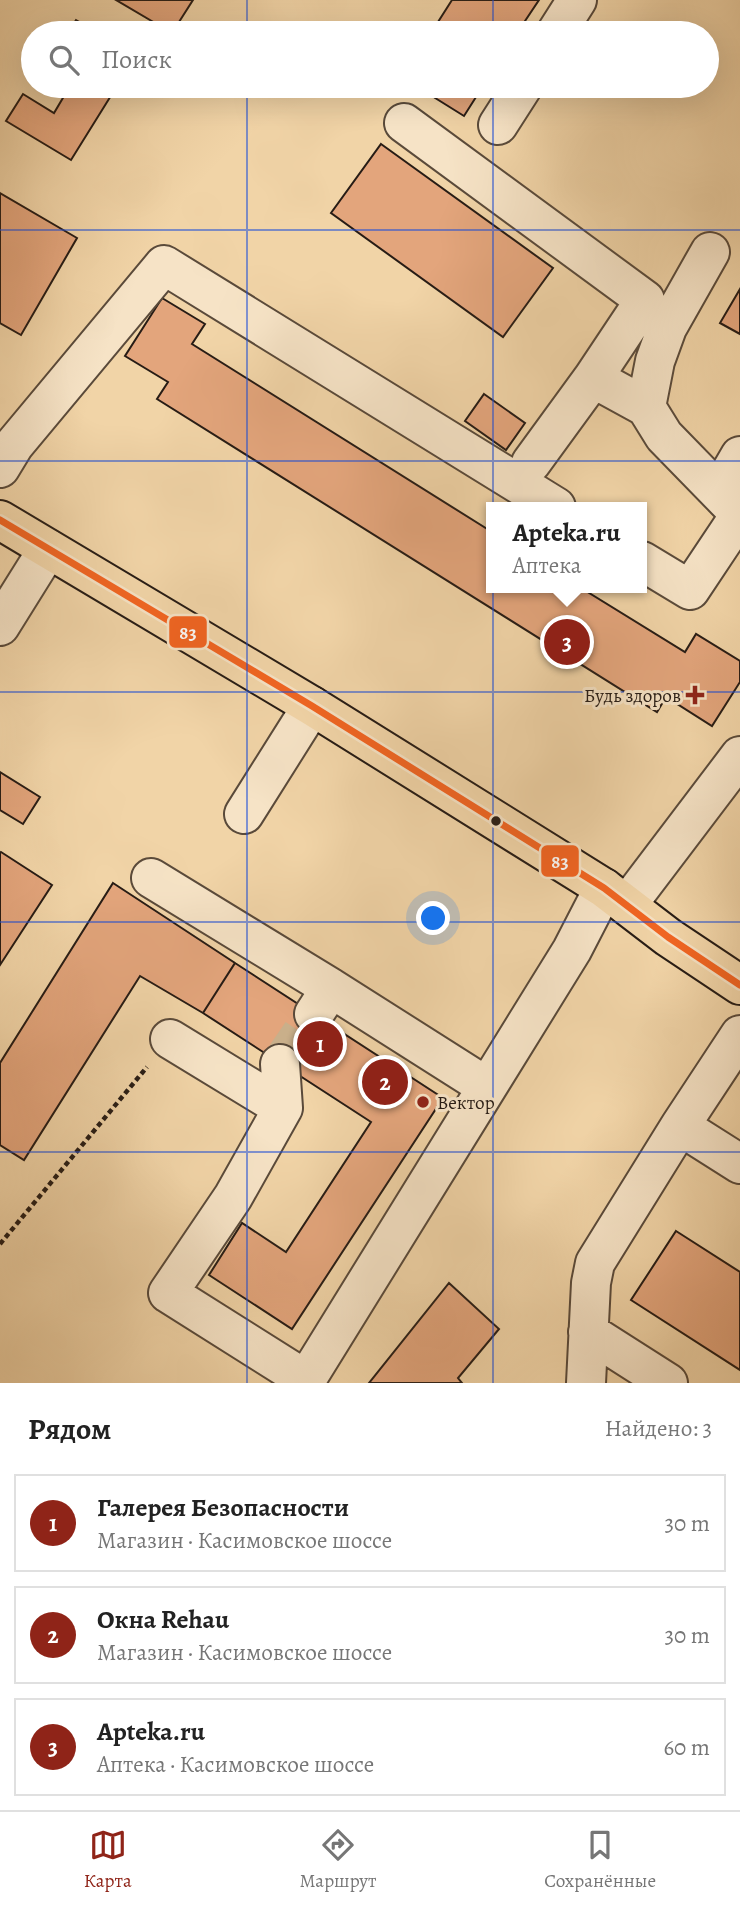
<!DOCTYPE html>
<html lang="ru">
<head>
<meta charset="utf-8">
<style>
	:root { --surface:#fff; --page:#f6f6f6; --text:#222; --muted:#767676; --line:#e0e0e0; --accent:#8f2418 }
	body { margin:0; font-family:Alegreya,serif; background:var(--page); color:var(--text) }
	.you { position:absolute; left:434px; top:919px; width:24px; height:24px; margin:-18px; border:5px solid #fff; border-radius:50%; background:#1a73e8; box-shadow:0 0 0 10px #1a73e833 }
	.badge { display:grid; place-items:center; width:46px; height:46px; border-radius:50%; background:var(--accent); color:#fff; font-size:23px; font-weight:700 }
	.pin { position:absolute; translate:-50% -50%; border:4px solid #fff; box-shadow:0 2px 7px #0006 }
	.popup { position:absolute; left:486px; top:502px; width:161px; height:91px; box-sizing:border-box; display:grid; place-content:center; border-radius:0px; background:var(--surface); filter:drop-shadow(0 2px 5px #0005); font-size:23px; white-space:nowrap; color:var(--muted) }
	.popup b { font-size:26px; color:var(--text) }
	.popup::after { content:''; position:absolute; left:50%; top:100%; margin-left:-14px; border:14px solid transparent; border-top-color:var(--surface) }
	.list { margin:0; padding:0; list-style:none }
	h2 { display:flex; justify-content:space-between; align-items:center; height:91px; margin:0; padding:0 28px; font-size:30px }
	h2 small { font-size:23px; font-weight:400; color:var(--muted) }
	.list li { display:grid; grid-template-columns:46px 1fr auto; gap:21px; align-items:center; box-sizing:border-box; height:98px; margin:0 14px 14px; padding:0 14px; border:2px solid var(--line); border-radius:0px }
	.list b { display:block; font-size:26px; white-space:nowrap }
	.list p { margin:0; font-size:23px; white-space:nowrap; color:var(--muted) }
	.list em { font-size:23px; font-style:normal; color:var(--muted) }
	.icon { flex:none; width:38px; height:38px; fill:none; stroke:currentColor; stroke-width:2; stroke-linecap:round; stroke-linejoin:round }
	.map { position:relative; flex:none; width:740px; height:1383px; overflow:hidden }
	.search { position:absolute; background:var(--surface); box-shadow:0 7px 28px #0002; left:21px; right:21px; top:21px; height:77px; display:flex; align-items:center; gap:18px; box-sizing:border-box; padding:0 24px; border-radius:38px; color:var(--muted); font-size:26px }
	.sheet { height:427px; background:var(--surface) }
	nav { display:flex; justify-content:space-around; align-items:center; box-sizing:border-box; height:98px; border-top:2px solid var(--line); background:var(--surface); font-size:19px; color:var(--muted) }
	nav a { display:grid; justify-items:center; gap:4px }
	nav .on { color:var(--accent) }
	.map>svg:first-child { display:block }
	.building { fill:#e3a57c; stroke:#271c15; stroke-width:2 }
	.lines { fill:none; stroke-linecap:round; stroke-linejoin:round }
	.minor-tunnel { stroke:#c9af8a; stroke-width:38; stroke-dasharray:38 19; stroke-linecap:butt }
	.minor-casing { stroke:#5a4a3a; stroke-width:42 }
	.major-casing { stroke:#271c15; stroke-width:42 }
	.path { stroke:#271c15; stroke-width:4.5; stroke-dasharray:5 3.5; stroke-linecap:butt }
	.minor { stroke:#f6e3c6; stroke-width:38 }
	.major { stroke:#f1d4a7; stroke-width:38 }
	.bus-1-casing { stroke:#f6e3c6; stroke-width:12 }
	.bus-1 { stroke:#f26522; stroke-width:7 }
	.grid { fill:none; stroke:#1d4ed8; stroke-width:2; stroke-opacity:0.55 }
	.poi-dot { fill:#8f2418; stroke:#f6e3c6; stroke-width:2.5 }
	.bus-dot { fill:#271c15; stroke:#f6e3c6; stroke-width:2.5 }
	.labels { text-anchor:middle; stroke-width:6; stroke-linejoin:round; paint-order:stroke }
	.poi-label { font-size:19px; fill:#271c15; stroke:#f6e3c6; text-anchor:end }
	.line-badge { stroke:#f6e3c6; stroke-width:2.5 }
	.badge-label { font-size:19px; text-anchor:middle; font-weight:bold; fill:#fff }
</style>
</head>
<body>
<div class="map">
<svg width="740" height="1383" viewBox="0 0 740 1383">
	<rect width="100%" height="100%" fill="#f1d4a7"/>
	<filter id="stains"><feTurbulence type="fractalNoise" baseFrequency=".00286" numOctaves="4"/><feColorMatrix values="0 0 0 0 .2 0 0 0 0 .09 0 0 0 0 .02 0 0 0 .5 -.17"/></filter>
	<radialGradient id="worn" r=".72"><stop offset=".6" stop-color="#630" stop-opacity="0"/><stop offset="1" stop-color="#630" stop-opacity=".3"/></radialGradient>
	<!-- building -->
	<path class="building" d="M116,0H193L172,33Z
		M452,0H539L517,33H431Z
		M76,20L98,33H68Z
		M70,86H117L71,160L6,121L23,94L54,113Z
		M416,86H483L464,116Z
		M381,144L553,268L503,337L331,213Z
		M0,193L77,238L21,335L0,323Z
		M740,289V334L720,323Z
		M162,298L205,324L192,344L492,532V588H581L685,652L696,634L740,661V682L712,726L666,697L657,712L157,399L168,382L125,356Z
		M484,394L525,423L506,450L465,421Z
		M0,772L40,797L23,824L0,810Z
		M1,852L52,885L0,965V853Z
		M113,883L235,963L203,1013L140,976L24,1160L0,1145V1063Z
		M235,963L443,1098L292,1329L209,1275L242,1223L286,1252L371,1122L203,1013Z
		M676,1231L740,1272V1370L631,1300Z
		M449,1283L499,1329L458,1378L462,1383H369Z"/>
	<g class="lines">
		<!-- minor-tunnel -->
		<path class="minor-tunnel" d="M280,1064L314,1014"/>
		<!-- minor casing -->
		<g class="minor-casing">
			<path id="minor" d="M556,33L577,0
				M404,123L645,300L593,378
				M498,125L523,86
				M646,407L655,361L667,328L710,252
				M531,463L593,378L646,407L664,436L740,514
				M0,468L14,445L164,265L556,507
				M719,492L740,456
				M642,561L690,590L740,515
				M0,626L48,549
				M244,814L312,706
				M151,878L331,988
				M627,905L740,756
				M314,1014L331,988L487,1087
				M740,1035L680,1126L740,1164
				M170,1039L283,1108
				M280,1064L283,1108L233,1197L168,1293L306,1380L572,950L604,888
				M588,1332L668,1383
				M586,1383L591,1283L595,1263L680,1126"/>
		</g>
		<!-- major casing -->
		<g class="major-casing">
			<path id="major" d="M0,520L312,706L604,888L668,937L740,985"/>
		</g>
		<!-- path -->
		<path class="path" d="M0,1244L147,1067"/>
		<!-- minor -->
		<use href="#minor" class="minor"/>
		<!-- major -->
		<use href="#major" class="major"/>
		<!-- bus-1 casing -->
		<g class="bus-1-casing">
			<path id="bus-1" d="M0,520L312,706L604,888L668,937L740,985"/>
		</g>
		<!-- bus-1 -->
		<use href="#bus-1" class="bus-1"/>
	</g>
	<!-- grid -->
	<path class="grid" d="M247,0V33M493,0V33M247,86V1383M493,86V1383M0,230H740M0,461H740M0,692H740M0,922H740M0,1152H740"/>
	<!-- markers -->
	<g class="poi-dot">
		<path d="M691.5 684.5h7v7h7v7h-7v7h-7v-7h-7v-7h7z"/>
		<circle cx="423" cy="1102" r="7"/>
	</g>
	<circle class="bus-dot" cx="496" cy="821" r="6"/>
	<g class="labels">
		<!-- poi labels -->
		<g class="poi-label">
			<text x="681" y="702">Будь здоров</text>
			<text x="437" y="1109" text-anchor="start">Вектор</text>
		</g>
	</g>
	<g class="line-badge">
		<rect x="168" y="615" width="40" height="34" rx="7" fill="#f26522"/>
		<rect x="540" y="844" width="40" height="34" rx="7" fill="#f26522"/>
	</g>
	<g class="badge-label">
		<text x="188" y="639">83</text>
		<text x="560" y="868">83</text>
	</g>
	<rect width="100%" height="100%" filter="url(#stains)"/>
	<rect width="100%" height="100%" fill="url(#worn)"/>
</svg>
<div class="you"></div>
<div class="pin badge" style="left:320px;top:1044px">1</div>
<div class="pin badge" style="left:385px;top:1082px">2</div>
<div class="pin badge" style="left:567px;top:642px">3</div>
<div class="popup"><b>Apteka.ru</b>Аптека</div>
<div class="search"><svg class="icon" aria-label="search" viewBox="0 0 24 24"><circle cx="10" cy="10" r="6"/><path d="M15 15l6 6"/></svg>Поиск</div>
</div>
<section class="sheet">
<h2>Рядом<small>Найдено: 3</small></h2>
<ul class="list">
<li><span class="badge">1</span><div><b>Галерея Безопасности</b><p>Магазин · Касимовское шоссе</p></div><em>30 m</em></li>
<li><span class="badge">2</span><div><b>Окна Rehau</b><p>Магазин · Касимовское шоссе</p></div><em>30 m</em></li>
<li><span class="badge">3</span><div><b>Apteka.ru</b><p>Аптека · Касимовское шоссе</p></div><em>60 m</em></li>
</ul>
</section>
<nav>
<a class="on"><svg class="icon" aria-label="map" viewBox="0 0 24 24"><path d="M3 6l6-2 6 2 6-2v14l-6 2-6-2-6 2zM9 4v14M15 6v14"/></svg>Карта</a>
<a><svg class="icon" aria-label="directions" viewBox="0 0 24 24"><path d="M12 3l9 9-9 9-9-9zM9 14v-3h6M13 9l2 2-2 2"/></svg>Маршрут</a>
<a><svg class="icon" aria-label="saved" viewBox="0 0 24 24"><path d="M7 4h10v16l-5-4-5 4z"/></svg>Сохранённые</a>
</nav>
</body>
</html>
